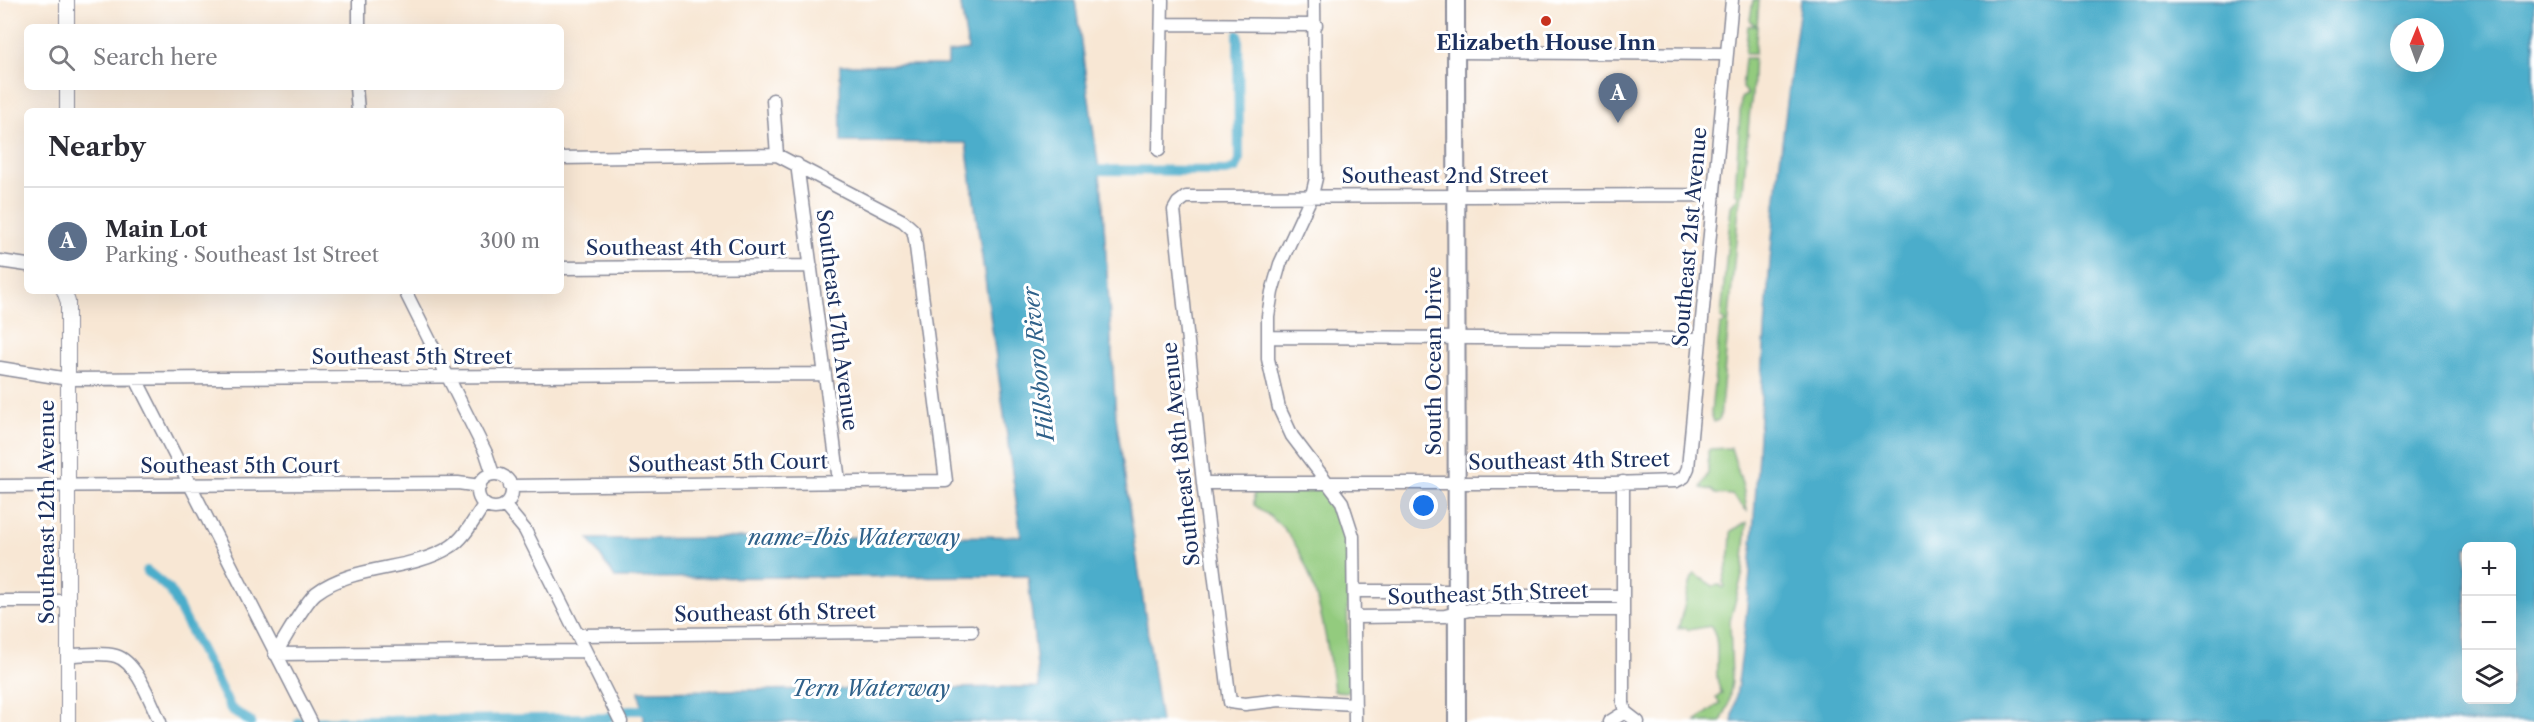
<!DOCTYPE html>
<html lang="en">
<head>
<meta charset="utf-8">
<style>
	:root { --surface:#fff; --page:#f2f2f3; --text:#2b2b33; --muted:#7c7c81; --line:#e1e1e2; --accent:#d93025 }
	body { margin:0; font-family:"Libre Caslon Text",serif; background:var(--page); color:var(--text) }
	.controls { position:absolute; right:18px; bottom:18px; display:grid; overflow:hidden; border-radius:9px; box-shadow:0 6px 24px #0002 }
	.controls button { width:54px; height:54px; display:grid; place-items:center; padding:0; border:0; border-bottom:2px solid var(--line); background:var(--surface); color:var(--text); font:30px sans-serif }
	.compass { position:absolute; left:2390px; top:18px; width:54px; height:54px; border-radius:50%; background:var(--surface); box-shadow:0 6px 24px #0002; rotate:1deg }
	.you { position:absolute; left:1424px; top:506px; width:21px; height:21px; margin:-15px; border:4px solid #fff; border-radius:50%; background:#1a73e8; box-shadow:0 0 0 9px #1a73e833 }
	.badge { display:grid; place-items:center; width:39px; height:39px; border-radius:50%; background:var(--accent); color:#fff; font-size:20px; font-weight:700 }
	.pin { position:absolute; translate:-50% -50px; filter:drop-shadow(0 2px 3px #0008) }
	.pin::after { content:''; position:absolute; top:32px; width:21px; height:18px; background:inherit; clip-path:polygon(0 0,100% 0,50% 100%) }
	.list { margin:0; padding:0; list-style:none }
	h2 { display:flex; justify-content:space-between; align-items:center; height:78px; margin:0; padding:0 24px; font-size:26px }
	h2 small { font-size:20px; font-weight:400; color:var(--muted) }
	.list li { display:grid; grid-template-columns:39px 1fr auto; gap:18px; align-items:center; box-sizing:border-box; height:108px; padding:0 24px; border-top:2px solid var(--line) }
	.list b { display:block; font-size:22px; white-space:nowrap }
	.list p { margin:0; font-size:20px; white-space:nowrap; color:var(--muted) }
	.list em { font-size:20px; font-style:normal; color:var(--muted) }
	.icon { flex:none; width:33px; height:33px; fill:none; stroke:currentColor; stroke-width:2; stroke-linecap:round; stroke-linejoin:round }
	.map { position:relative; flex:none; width:2534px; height:722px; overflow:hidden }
	.search { position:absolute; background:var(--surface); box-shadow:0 6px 24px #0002; left:24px; top:24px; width:540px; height:66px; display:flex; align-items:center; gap:15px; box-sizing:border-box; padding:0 21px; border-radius:9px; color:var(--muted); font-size:22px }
	.panel { position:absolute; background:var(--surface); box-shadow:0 6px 24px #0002; left:24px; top:108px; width:540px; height:186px; border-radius:9px }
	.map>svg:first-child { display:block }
	.green { fill:#93cb7e; stroke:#577d6e; stroke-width:1.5 }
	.water { fill:#4cadcb; stroke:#346e94; stroke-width:1.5; fill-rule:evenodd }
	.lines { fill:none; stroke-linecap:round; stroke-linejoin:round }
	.canal { stroke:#4cadcb; stroke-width:10 }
	.minor-casing { stroke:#8a8b99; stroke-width:15 }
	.tertiary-casing { stroke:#8a8b99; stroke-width:16 }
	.secondary-casing { stroke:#8a8b99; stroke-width:20 }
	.minor { stroke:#fff; stroke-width:12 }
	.tertiary { stroke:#fff; stroke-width:14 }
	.secondary { stroke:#fff; stroke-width:16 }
	.poi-dot { fill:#c8321e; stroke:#fff; stroke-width:2 }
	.labels { text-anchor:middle; stroke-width:6; stroke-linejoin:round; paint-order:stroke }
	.poi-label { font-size:21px; font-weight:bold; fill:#1b2f5e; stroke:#fff }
	.street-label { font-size:21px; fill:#1b2f5e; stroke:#fff }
	.water-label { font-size:22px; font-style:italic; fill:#2f618a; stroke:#fff }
</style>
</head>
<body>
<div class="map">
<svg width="2534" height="722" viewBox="0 0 2534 722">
	<rect width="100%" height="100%" fill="#fff"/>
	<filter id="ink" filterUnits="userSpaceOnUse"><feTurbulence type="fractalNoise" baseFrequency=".0167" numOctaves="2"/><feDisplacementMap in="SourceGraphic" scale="12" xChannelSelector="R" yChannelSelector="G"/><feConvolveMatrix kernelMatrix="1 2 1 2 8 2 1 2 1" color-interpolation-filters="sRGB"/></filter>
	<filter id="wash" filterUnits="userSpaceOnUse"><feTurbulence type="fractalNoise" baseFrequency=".008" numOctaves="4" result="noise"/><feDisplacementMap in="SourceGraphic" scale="24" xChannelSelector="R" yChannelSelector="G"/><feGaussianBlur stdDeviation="1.35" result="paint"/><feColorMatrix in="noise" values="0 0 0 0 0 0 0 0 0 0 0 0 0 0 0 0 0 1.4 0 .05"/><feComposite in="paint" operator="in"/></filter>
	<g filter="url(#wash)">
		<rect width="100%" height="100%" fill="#f8e7d4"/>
		<!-- green -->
		<path class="green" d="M1753,0H1759L1755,54H1745L1748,26L1755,25L1750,20Z
			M1745,58H1754C1752,75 1754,92 1750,108L1743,191L1739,207L1720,419L1714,422L1711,413L1720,325L1726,322L1721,318L1731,206L1739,196L1735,192L1741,98L1748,94L1742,88Z
			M1731,448L1743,487L1747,511L1732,495L1716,494L1711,490L1701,488L1708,473V451L1710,449Z
			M1254,489H1320C1339,494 1345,525 1347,542L1348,692L1334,691C1328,645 1316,563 1283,528C1275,519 1264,512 1254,505Z
			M1747,522L1743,572L1730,621L1732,681L1728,706L1721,722H1695L1720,703L1716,698L1722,693C1710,674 1724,646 1711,626L1689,630L1685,627L1678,629L1692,577L1695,574L1713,586L1720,585L1722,588L1725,586L1723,582L1730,554L1731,531Z"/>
		<!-- water -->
		<path class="water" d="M960,0H1075L1102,191L1116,417L1161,722H644L639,691L1039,687L1028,576L615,578L589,539L1021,536L966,143L841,142L840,65H948V53L968,50Z
			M1801,0H2534V722H1732C1756,579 1757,432 1768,288C1775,192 1787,96 1801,0ZM2399,27H2435V63H2399ZM2466,546H2512V700H2466Z"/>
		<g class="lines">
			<!-- canal -->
			<path class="canal" d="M1086,170L1226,171L1236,168L1239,160L1238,35
				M147,571L170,590L231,709L251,722
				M299,722L606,718L629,710H654"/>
		</g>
	</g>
	<g filter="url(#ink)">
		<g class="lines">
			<!-- minor casing -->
			<g class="minor-casing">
				<path id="minor" d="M359,0V27
					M1314,0L1316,178L1312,195L1280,264L1272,292L1268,316V359L1279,408L1292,436L1342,502L1353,536L1355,722
					M1162,24L1316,25
					M1457,52L1727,54
					M356,87L358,111
					M773,100L777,155
					M1159,150L1162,0
					M797,164L839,481
					M0,261L27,265
					M561,268L811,266
					M405,291L486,453L493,474
					M1268,337L1700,339
					M0,368L68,379L825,374
					M136,379L311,722
					M478 491a17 17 0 1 1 34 0a17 17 0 1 1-34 0Z
					M1623,482V703L1625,712L1638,722
					M1203,483H1613L1676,481L1684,477L1688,468L1732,0
					M0,486L458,483L480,486
					M510,486L946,481L915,239L913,230L903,221L777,155L561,158
					M505,506L525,530L621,722
					M1354,591H1447L1472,596H1623
					M0,601H69
					M1354,617L1445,616L1469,610H1623
					M578,635L972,631
					M275,654L585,651
					M275,654C285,639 304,603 316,593C354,564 410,572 450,547C465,538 474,519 484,505
					M69,655C83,655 103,652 116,656C137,662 151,703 160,722
					M1355,704L1280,700L1245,704L1230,702L1203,483L1174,210L1178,203L1186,197L1714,195
					M1609,722L1625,712"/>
			</g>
			<!-- tertiary casing -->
			<g class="tertiary-casing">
				<path id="tertiary" d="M67,0V27
					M67,87V111
					M64,291L68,302V722"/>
			</g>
			<!-- secondary casing -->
			<g class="secondary-casing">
				<path id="secondary" d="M1456,0L1457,722"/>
			</g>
			<!-- minor -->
			<use href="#minor" class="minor"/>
			<!-- tertiary -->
			<use href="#tertiary" class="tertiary"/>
			<!-- secondary -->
			<use href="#secondary" class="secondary"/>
		</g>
	</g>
	<!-- markers -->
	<circle class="poi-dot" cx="1546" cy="21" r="6"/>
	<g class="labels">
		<!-- poi labels -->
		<g class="poi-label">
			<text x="1546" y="50">Elizabeth House Inn</text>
		</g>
		<!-- street labels -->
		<g class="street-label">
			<text x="1445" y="183">Southeast 2nd Street</text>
			<text transform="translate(1690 237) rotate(-85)" y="7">Southeast 21st Avenue</text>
			<text x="686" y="255">Southeast 4th Court</text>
			<text transform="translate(837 320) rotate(83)" y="7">Southeast 17th Avenue</text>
			<text x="412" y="364">Southeast 5th Street</text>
			<text transform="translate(1434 361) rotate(-90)" y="7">South Ocean Drive</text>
			<text transform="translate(1181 454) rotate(-96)" y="7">Southeast 18th Avenue</text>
			<text transform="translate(1569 461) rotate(-1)" y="7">Southeast 4th Street</text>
			<text transform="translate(728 463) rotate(-1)" y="7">Southeast 5th Court</text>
			<text x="240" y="473">Southeast 5th Court</text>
			<text transform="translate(47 512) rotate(-90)" y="7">Southeast 12th Avenue</text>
			<text transform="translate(1488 594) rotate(-2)" y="7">Southeast 5th Street</text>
			<text transform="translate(775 613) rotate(-1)" y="7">Southeast 6th Street</text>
		</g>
		<!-- water labels -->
		<g class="water-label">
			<text transform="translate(1038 364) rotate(-96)" y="8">Hillsboro River</text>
			<text x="854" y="545">name=Ibis Waterway</text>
			<text x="871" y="696">Tern Waterway</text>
		</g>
	</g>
</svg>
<div class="controls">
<button>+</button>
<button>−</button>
<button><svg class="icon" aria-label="layers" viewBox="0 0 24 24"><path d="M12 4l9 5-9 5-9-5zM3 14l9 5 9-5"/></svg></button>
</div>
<svg class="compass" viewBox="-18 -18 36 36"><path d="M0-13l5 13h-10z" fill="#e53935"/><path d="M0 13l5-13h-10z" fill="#7c7c81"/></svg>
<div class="you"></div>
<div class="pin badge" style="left:1618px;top:123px;background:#5c6f8a">A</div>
<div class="search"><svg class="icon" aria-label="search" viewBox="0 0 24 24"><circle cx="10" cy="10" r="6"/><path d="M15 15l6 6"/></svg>Search here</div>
<section class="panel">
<h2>Nearby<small></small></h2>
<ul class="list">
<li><span class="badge" style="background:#5c6f8a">A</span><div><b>Main Lot</b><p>Parking · Southeast 1st Street</p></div><em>300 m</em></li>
</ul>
</section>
</div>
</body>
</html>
